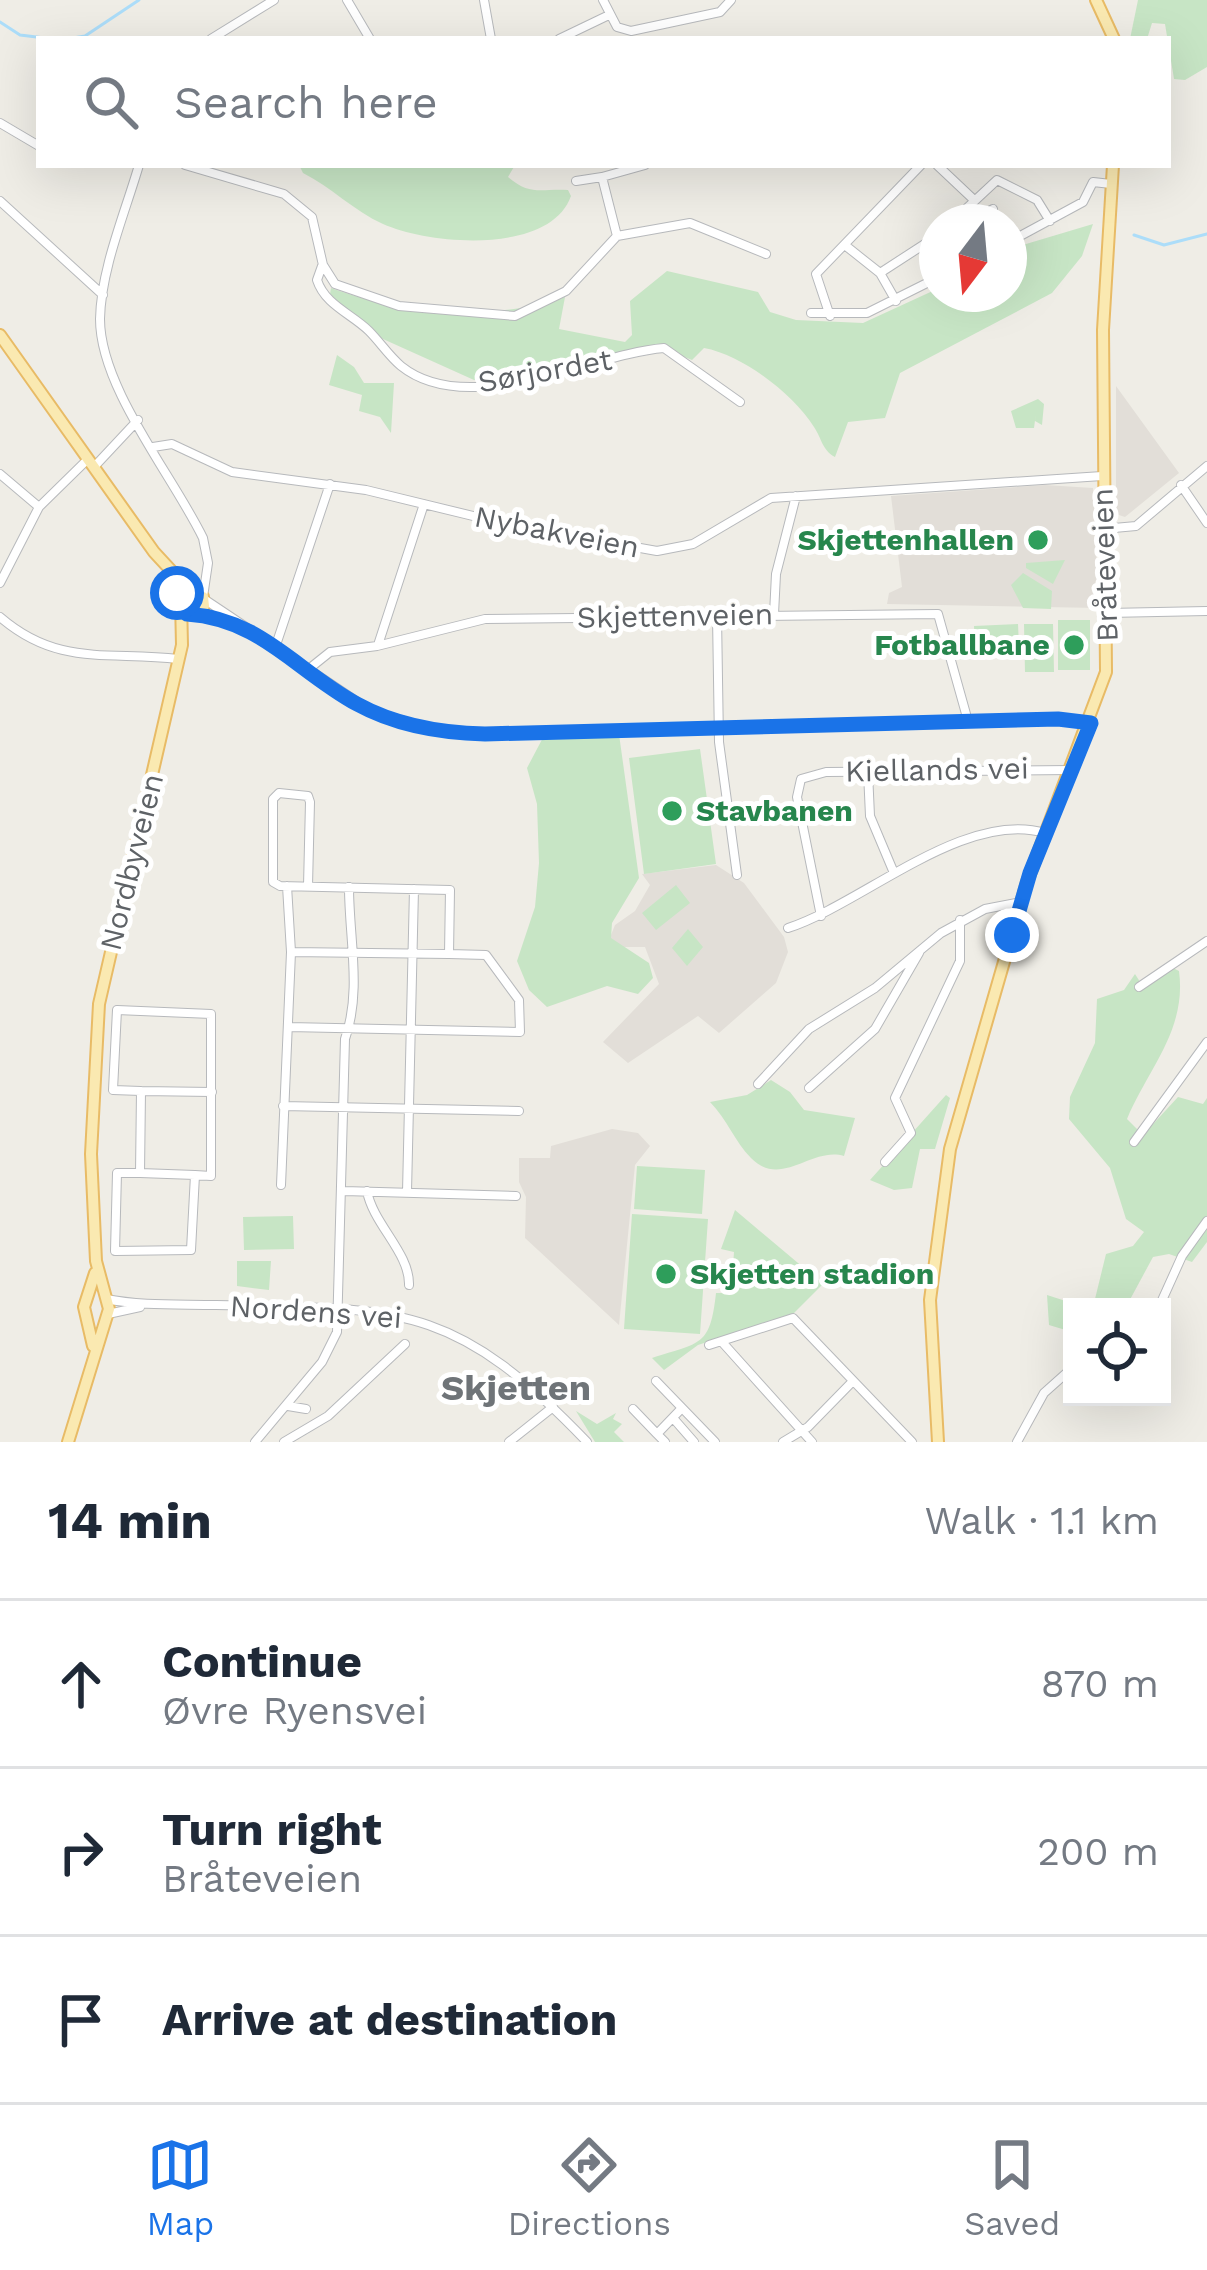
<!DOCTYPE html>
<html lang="en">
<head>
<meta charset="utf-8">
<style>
	:root { --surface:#fff; --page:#f6f6f7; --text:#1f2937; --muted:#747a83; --line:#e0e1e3; --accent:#1a73e8 }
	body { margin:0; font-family:"Work Sans",sans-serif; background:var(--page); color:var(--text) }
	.controls { position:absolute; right:36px; bottom:36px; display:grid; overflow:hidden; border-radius:0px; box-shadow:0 12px 48px #0002 }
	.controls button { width:108px; height:108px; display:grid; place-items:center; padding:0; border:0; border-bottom:3px solid var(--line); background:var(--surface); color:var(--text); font:60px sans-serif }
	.compass { position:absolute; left:919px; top:204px; width:108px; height:108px; border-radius:50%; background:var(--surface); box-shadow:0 12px 48px #0002; rotate:196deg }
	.stop { position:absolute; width:36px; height:36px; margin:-27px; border:9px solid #1a73e8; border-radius:50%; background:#fff }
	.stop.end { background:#1a73e8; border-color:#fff; box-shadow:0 3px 12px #0008 }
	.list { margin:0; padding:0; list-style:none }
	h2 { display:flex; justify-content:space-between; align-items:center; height:156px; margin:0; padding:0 48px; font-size:51px }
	h2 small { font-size:39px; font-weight:400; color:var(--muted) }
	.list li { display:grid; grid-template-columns:78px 1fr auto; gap:36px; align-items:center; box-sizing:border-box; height:168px; padding:0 48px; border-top:3px solid var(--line) }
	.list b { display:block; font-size:45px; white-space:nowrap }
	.list p { margin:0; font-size:39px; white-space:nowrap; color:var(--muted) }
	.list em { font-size:39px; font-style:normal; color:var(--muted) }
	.icon { flex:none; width:66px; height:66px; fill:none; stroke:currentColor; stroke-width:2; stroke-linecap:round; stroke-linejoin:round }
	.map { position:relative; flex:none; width:1207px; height:1442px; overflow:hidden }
	.search { position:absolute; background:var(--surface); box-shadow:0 12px 48px #0002; left:36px; right:36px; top:36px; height:132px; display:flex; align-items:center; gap:30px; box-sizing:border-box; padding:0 42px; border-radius:0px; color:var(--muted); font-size:45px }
	.sheet { height:660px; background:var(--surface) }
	nav { display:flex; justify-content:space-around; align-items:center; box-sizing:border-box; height:168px; border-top:3px solid var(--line); background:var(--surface); font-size:33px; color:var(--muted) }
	nav a { display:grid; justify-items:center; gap:6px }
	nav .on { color:var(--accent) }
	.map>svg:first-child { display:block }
	.education { fill:#e2ded8 }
	.green { fill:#c7e5c5 }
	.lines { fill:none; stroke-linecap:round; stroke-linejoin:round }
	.stream { stroke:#acddf9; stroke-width:3 }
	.minor-casing { stroke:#b7b9bc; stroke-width:10 }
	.major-casing { stroke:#e8bb66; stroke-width:14 }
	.minor { stroke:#fff; stroke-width:8 }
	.major { stroke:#fae9b1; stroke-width:10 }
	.route { stroke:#1a73e8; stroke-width:15 }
	.leisure-dot { fill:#2e9e5b; stroke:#fff; stroke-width:4.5 }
	.labels { text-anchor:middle; stroke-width:10; stroke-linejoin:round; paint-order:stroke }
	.street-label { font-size:30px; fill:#5e6266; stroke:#fff }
	.leisure-label { font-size:30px; font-weight:bold; fill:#27864d; stroke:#fff; text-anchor:end }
	.quarter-label { font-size:36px; font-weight:bold; fill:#6f7478; stroke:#fff }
</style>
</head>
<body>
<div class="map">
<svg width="1207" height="1442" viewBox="0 0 1207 1442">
	<rect width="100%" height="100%" fill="#efede6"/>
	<!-- education -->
	<path class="education" d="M1116,386L1179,473L1125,517L1116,514Z
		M1045,485L1093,488L1099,608L887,604L889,593L902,587L891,496Z
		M716,865L744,883L784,937L788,952L776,983L719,1033L698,1016L628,1063L603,1042L659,984L645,947H623L609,940L615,925L635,911L650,885L642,874Z
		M612,1129L638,1133L650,1146L635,1165L619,1325L525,1238L526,1197L519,1182V1158H550L551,1146Z"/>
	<!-- green -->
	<path class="green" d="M1138,0H1207V67L1185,80L1174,79L1165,24L1152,23L1147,39H1130Z
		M299,165H515L508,177C531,197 543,188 568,190L571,196C550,255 430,245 383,224C354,211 331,187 303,173Z
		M1093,224L1082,256L1052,293L900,373L885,418L848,422L835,457C822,450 822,439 814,427C793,394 743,355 704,348L692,360L662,348L474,380L363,330L330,294L331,288C400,313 495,322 565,297L559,329L625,342L632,335L630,301L667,271L758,292L770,312L796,320L863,323L937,289V294H1009V249Z
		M337,355L354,367L364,383H394L391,433L380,417L359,411L362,395L329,385Z
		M1038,399L1044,404L1042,425L1035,421L1036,413L1034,428H1016L1011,411Z
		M1065,560L1053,584L1026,568V563Z
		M1023,573L1052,591L1051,609L1023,608L1011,585Z
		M1058,620H1090V670H1058Z
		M1018,624L1019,646L975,648L974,626Z
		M1024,624H1053L1054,672H1025Z
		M618,727L639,878L612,923L611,938L649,963L653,978L638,994L607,986L547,1007L529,990L517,961L535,907L539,863L537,804L527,768L547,730Z
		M700,749L716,864L644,874L629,758Z
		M676,885L690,903L656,930L642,913Z
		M688,929L703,947L687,966L672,948Z
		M1173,968L1179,971C1187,1030 1148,1069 1127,1119L1143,1135L1178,1097L1203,1104L1207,1098V1242L1192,1262L1169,1254L1153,1257L1126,1307H1072V1332L1049,1325L1047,1295L1075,1304L1094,1303L1106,1254L1133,1246L1144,1232L1126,1219L1110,1168L1069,1119L1070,1097L1095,1043L1097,999L1124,990L1135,974L1142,985Z
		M771,1080L790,1092L804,1110L855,1118L844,1156C812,1146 781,1189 751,1158C735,1142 727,1119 710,1102L747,1095Z
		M946,1095L950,1098L935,1149H920L912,1188L894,1190L870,1180Z
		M637,1166L705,1170L702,1214L634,1209Z
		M735,1210L823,1284L794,1313L698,1345L664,1370L652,1358C701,1342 710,1347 716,1293H731L734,1252L721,1249Z
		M632,1214L708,1219L700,1334L624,1329Z
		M293,1216L294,1249L244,1250L243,1217Z
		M237,1261H271L269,1290L237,1286Z
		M576,1411L597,1424L616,1413L613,1419L622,1424L614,1432L624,1442H595Z"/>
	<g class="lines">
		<!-- stream -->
		<path class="stream" d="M0,22L20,35L53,39
			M67,39L85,36L139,0
			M1134,235L1164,245L1207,234"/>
		<!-- minor casing -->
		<g class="minor-casing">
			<path id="minor" d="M347,0L370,39
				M484,0L491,39
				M603,0L617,27L631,31L720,12L731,0
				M211,39L274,0
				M559,39L609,15
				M0,123L39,146
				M139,165C125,213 101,269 100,319C100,388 173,476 203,538L208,563L203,597
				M185,165L284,194L312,217L323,265L335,284L399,306L515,316L566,291L617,236L690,223L766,254
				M937,165L972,198
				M602,177L645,165
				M576,181L602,177L617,236
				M0,201L103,295
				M952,222L997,180L1037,200L1050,221
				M968,222L993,209
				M1009,242L1083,202L1093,182L1111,184
				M846,246L880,273L896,301
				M322,266L317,280C325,305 352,314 369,331C380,342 389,356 401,366C468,420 591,354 664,348L740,402
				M880,273L937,236
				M811,313H867L937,278
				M830,316L816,274L921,165
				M153,447L172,444L232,472L366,490L506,524L657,551L693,544L771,498L1102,476
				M94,467L138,420
				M0,474L39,507
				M1181,485L1207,523
				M1103,529L1136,526L1207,466
				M0,583L39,507L88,459
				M204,599L371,711L435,730L498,734L1058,719L1090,723
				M1108,613L1207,611
				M774,614L776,574L796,496
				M717,616L719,742L737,875
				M0,617C58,667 108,651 178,659
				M276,645L330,484
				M378,645L424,504
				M310,668L330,652L377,646L485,619L938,614L968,721
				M868,772L870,816L894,873
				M821,916L797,797L801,779L826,772L1072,770
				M788,928C862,904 965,809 1045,833
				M291,952L449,954
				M1139,987L1207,941
				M289,1027L520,1032L519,1000L486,955L449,954L450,890L280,886L273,882V799L279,793L308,796L310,802L308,886
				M758,1084L809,1029L875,988L941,933L985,909L1021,902
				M809,1088L875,1029L919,953
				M283,1106L519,1111
				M1134,1142L1207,1042
				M885,1162L911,1133L895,1098L960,961V920
				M140,1173H117L115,1251L191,1250L195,1175L211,1176V1014L117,1010L113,1090L141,1091
				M195,1175L140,1173L141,1091L212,1092
				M281,1185L291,952L287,886
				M344,1191L516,1196
				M367,1191C373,1224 410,1253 409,1285
				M407,1192L414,889
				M106,1299C142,1306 179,1304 216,1305C400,1309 453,1302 587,1442
				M1159,1307L1182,1256L1207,1221
				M108,1314L140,1307
				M722,1342L812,1442
				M709,1345L793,1318L912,1442
				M656,1381L715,1442
				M288,1406L306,1409
				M633,1409L657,1434
				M673,1418L694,1442
				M255,1442L322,1362L337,1332L345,1039C362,991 349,938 349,887
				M284,1442L328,1416L405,1344
				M509,1442L553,1407
				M665,1442L657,1434L682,1408
				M783,1442L808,1427L853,1381
				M1017,1442L1044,1393L1072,1368"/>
		</g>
		<!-- major casing -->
		<g class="major-casing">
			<path id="major" d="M1096,0L1114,39
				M0,335L154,552L190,591
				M186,593L203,597L204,606L196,615
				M93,1346L84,1307L95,1273
				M68,1442L109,1309L96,1261L91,1154L99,1004L182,645L181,601L169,571
				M938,1442L930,1300L950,1149L1027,882L1106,672L1103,330L1113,165"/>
		</g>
		<!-- minor -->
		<use href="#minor" class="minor"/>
		<!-- major -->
		<use href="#major" class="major"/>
	</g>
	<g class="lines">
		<!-- route -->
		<path class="route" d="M177,593L187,614C261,619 295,670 357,704C397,726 441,733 485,734L1058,719L1091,723L1030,873L1012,935"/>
	</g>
	<!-- markers -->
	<g class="leisure-dot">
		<circle cx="1038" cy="540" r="12"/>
		<circle cx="1074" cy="645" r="12"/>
		<circle cx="672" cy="811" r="12"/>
		<circle cx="666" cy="1274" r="12"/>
	</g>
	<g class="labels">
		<!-- street labels -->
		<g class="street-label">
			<text transform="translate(545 371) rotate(-10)" y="10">Sørjordet</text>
			<text transform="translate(557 532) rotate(11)" y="10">Nybakveien</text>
			<text transform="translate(1105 565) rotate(-92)" y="10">Bråteveien</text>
			<text transform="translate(675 616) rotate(-1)" y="10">Skjettenveien</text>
			<text transform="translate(937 770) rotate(-1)" y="10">Kiellands vei</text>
			<text transform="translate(132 862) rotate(-76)" y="10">Nordbyveien</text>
			<text transform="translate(316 1312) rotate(4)" y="10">Nordens vei</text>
		</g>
		<!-- leisure labels -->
		<g class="leisure-label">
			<text x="1014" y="550">Skjettenhallen</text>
			<text x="1050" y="655">Fotballbane</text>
			<text x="696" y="821" text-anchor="start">Stavbanen</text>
			<text x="690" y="1284" text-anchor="start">Skjetten stadion</text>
		</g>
		<!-- quarter labels -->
		<g class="quarter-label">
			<text x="516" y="1400">Skjetten</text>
		</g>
	</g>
</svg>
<div class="controls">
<button><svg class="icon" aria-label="locate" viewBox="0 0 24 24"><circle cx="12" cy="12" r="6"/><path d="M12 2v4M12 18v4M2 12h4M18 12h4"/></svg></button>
</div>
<svg class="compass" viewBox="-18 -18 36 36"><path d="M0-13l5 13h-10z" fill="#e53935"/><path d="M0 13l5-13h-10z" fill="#747a83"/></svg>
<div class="stop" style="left:177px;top:593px"></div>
<div class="stop end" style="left:1012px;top:935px"></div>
<div class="search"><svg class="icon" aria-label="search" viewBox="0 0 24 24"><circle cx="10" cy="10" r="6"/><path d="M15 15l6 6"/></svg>Search here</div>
</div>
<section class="sheet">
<h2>14 min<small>Walk · 1.1 km</small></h2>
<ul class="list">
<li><svg class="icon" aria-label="ahead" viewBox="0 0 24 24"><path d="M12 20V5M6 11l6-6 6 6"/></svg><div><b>Continue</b><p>Øvre Ryensvei</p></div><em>870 m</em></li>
<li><svg class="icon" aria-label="right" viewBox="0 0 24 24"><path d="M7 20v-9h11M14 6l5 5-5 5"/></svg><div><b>Turn right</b><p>Bråteveien</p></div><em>200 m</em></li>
<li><svg class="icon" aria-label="arrive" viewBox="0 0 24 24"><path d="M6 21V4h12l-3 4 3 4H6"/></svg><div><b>Arrive at destination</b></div></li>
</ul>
</section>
<nav>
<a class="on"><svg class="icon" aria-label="map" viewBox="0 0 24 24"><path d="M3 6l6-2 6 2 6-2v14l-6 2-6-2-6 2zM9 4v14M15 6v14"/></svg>Map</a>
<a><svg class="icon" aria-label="directions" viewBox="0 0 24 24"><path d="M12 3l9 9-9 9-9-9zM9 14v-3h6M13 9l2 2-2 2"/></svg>Directions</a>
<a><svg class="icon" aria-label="saved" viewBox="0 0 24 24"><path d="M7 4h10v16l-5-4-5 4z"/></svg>Saved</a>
</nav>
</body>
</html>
